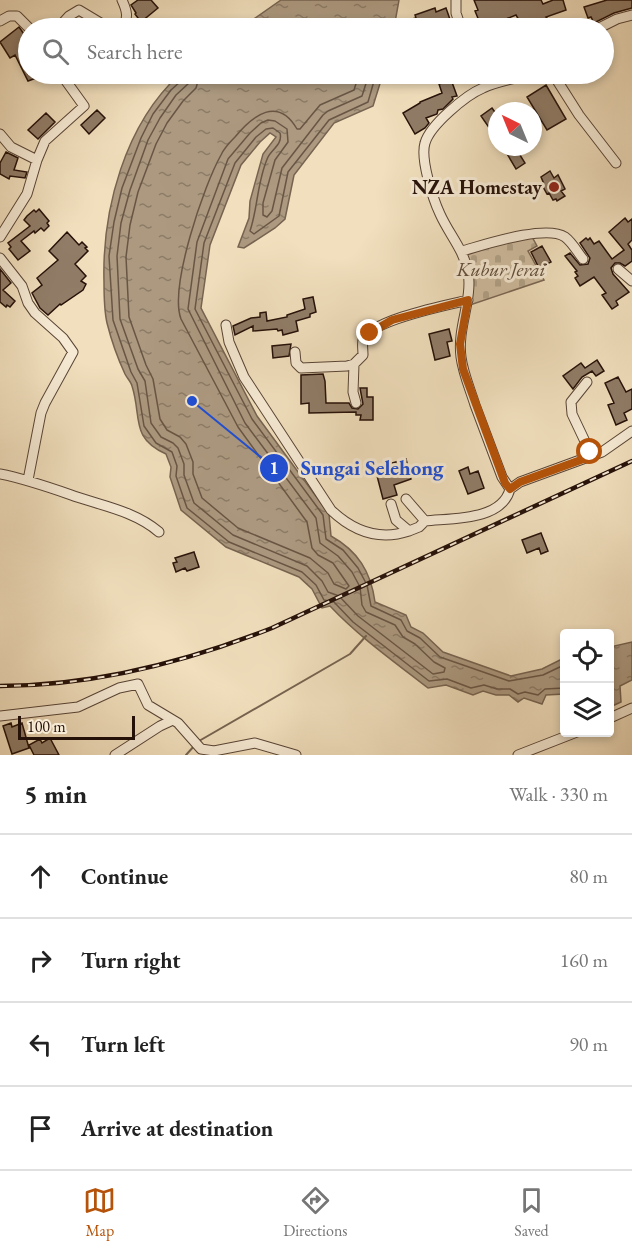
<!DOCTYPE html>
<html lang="en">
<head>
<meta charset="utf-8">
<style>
	:root { --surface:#fff; --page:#f6f6f6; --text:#222; --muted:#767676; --line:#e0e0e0; --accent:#b45309 }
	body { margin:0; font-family:"EB Garamond",serif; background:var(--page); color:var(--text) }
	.controls { position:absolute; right:18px; bottom:18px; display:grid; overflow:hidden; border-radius:6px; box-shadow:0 3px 9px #0003 }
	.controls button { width:54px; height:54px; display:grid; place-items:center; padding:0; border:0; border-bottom:2px solid var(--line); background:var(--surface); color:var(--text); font:30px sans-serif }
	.compass { position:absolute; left:488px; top:102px; width:54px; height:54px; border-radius:50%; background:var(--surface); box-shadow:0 3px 9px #0003; rotate:317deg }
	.scale { position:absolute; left:18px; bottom:15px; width:117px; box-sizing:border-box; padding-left:6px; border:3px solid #261109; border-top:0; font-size:16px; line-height:21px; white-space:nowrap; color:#261109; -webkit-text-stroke:4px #f6ead4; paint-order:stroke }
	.stop { position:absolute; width:18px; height:18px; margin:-14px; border:4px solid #b45309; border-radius:50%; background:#fff }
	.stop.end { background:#b45309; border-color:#fff; box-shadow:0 2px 6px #0008 }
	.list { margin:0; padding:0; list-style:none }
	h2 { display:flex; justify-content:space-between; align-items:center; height:78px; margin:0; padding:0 24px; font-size:26px }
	h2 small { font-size:20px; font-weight:400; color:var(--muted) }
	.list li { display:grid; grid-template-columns:39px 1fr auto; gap:18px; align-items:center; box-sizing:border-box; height:84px; padding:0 24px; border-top:2px solid var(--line) }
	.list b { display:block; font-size:22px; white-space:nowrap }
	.list em { font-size:20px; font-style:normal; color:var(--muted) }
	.icon { flex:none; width:33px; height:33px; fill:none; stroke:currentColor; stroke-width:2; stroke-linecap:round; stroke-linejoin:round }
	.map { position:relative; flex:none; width:632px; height:755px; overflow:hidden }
	.search { position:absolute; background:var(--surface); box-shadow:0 3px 9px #0003; left:18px; right:18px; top:18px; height:66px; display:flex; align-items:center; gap:15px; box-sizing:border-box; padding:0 21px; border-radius:33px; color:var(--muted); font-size:22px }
	.sheet { height:414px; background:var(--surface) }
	nav { display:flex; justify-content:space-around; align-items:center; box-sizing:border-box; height:84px; border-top:2px solid var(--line); background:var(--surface); font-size:16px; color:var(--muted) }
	nav a { display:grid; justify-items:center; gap:3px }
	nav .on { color:var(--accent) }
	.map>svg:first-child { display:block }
	.cemetery { fill:url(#cemetery-stones); stroke:#7a6654; stroke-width:1.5 }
	.water { fill:url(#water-ripples); stroke:#766350; stroke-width:1.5 }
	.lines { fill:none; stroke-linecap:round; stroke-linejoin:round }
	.shore { stroke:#695544; stroke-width:1.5 }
	.stream { stroke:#766350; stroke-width:2 }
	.building { fill:#907c67; stroke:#261109; stroke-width:1.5 }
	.street-casing { stroke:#594436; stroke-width:11 }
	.street { stroke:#f6ead4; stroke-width:9 }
	.rail-casing { stroke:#261109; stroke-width:4.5 }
	.rail { stroke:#f6ead4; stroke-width:2; stroke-dasharray:7; stroke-linecap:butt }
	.route { stroke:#b45309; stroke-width:8 }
	.poi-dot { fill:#8f2418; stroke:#f6ead4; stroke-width:2 }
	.labels { text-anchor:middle; stroke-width:6; stroke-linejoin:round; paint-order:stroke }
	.poi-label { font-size:20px; font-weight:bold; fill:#261109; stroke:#f6ead4; text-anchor:end }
	.park-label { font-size:20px; font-style:italic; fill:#614d3d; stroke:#f6ead4 }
	.leader { fill:none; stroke:#1d4ed8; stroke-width:2 }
	.callout-dot { fill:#1d4ed8; stroke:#f6ead4; stroke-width:2 }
	.mark-label { font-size:18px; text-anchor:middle; font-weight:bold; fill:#fff }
	.callout-label { font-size:21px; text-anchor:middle; font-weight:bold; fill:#1d4ed8; stroke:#f6ead4; stroke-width:6; stroke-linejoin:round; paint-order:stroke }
</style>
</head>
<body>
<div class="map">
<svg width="632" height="755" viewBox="0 0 632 755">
	<defs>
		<pattern id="cemetery-stones" width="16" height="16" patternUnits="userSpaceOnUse" patternTransform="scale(1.5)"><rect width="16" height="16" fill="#cebc9e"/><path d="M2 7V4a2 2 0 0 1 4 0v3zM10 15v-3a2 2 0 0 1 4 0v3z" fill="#b1a187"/></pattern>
		<pattern id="water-ripples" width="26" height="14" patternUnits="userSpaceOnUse" patternTransform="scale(1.5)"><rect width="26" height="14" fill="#ac9980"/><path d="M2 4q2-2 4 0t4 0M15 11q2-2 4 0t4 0" fill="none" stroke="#8c7b67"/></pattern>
	</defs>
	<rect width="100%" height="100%" fill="#f1dfbd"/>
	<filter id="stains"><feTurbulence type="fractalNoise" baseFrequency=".00333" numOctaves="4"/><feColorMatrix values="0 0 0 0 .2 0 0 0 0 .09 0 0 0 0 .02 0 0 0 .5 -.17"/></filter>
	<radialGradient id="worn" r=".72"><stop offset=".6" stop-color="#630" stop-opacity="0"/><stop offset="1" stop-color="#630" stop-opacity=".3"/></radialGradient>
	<!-- cemetery -->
	<path class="cemetery" d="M531,235L537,246L528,251L544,280L470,305L466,253Z"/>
	<!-- water -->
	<path class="water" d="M281,0H399L394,28H241Z
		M180,74H383L373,106L334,123L294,175L285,219L275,228L244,248L238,247L249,218L250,201L263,154L276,137L270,133L260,142L241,165L210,245L201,308L257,416L329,514L331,536C358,551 371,572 375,602L406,615L411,627L423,633L443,652L511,676L542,669L564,658V694L546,695L542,704L524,698L518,702L509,695H496L483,691L473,695L446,685L428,688C396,663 358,636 330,606L322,608L312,589L299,577L226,547L181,510L170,477L171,467L166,454C130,438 142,417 132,386C131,382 127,378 125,374C118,359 111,339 107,323C104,310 104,295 104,282C102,209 125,124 180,74Z
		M632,642V680L620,686L621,702L610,707V647Z"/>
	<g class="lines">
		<!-- shore -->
		<path class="shore" d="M183,74L182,80L171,90L153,114L141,138L122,188L114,222L109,256L113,320L131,372L137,383L144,426L156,443L172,452L177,466L176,476L187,508L229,542L302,572L316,585L324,600L334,602L353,622L429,681L447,679L471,688L484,685L497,689H510L518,694L525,692L538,695L545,689L564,688
			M191,74L189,83L176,95L160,118L148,140L130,190L121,223L117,256L120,319L138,369L145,381L151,423L161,437L173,443L178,448L184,464V475L194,503L233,535L307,566L322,581L328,592L339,596L358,616L433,674L444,672L445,668L434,662L415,644L403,637L395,625L366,612L362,605L360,587L352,572L338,556L320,543L316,518L245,423L188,309L197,242L228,159L250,133L261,123L268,120L275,121L287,129L288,142L275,160L263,203V215L267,217L272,211L282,168L323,115L328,111L362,96L369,74
			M200,74L196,88L183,101L167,123L156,144L138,192L130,225L126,257L129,317L146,365L153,379L160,419L167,430L180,437L186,444L193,462V474L202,498L238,528L310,558L328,573L334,584L346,589L349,586L333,563L318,555L312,548L307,522L238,427L181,319C169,287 204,185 221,155C224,148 230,142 235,137C253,115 278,96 297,129H300L320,105L354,90L359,74
			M376,74L368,102L329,120L288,172L279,216L254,234L250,231C258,208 257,181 268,157C272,149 283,144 280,133L273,128L266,129L256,137L235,163L204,243L195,309L252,419L323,515L326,539L343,550L358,568L367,585L371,606L401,620L407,631L420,638L440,657L509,681L543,675L564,665"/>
		<!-- stream -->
		<path class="stream" d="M199,741L350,654L366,636
			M186,755L195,745"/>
	</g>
	<!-- building -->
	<path class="building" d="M138,0H151L158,8L141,22L151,28H135L141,22L135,14L136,13L131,5Z
		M474,0H541L543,4L553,0H563L566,10L546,17L556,28H527L525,25L523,27L516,15L506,19L509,28H482L475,11L478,10Z
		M607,0H632V8L614,13L594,23L591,17L588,18L584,7Z
		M435,8L436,12L446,8L453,28H396L395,23L416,18L415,15Z
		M19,27L24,34L28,35V49L24,52L28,63V74H47L28,81L15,55L10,58L0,42Z
		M438,74H449L457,96L452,97L453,99L443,109L438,110L437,114L426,118L429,123L425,128L415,134L403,113L420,103V102L442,93L439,84L442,83Z
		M546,85L566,119L547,130L527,97Z
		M492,108L497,115V139L481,116Z
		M97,110L105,118L89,134L81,125Z
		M46,113L55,122L38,139L28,130Z
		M503,147H515L525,163L516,169Z
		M6,152L18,158L14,170L27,172L25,178L10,176L9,179L0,174V163Z
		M550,171L554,178L558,175L565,189L561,191L565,196L557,201L556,199L553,200L549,193L547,194L542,185L544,184L541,177Z
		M39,209L49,221L47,223L49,226L44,231L41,228L35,233L34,231L21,241L30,251L18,260L9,249L11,247L8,243L30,226L24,220L27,216L34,210L36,212Z
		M625,218L628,222L632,219V240L628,244L632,250V261L625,266L620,263H615L611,268L613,274L629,292L616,301L618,305L612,309L602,295L606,293L594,277L580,286L575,278L578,276L575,272L577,271L565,256L570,253L580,265L588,264L590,258L580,243L586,238L588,240L590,238L594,244L599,241L612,259L624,250L609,232Z
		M67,232L79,245L82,242L87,247L85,248L88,251L75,264L86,276L81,281L86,284L83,290L61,305L60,304L48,315L40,308L32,293L42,285L37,278L58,260L49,251Z
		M542,246L551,262L539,268L531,252Z
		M0,269L11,283L3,290L15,301L10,307L7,305L6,307L0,302Z
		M313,297L316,312L310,314V317L296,321L298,331L283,335L282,330L278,331L277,329L253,331V326L235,335L233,326L251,318L260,317V313L266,312L267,321L287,317V315L305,309L303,299Z
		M449,329L452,341L447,342L450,356L435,360L429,334Z
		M291,344L289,356L273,358L272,346Z
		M597,360L604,371L596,376L592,371L582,377L573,389L563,376L581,363L585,368Z
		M323,374L325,381L326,403H349L352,408L358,409L363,404L360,388H367V397H373V420H360L361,415H356V412L309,413V403L301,404V375Z
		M618,377L626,392L632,389V409L624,413L627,420L616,425L608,405L614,403L605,383Z
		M406,459L411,479L394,485L397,495L383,499L375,468Z
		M468,467L470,474L478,471L484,488L468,494L459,471Z
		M541,533L548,551L541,554L539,548L527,553L522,540Z
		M194,552L199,567L187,571L185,568L176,572L173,563L177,562L175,558Z
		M11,723L12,727L22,723L29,748L12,754L3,726Z
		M50,738L59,755H34L29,745L40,739L42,743Z"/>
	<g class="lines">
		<!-- street casing -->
		<g class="street-casing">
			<path id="street" d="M456,0V13L461,28
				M0,21L9,16H17L29,28
				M58,28L69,16L79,10L109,28
				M122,28C129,18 127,11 122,0
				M599,28L617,19L632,15
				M487,74L495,83
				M553,74L579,115L616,163
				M0,134L11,147L37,160L27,194L0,237
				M37,160L45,141L84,106L61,74
				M462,251C484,245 546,224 565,237C572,242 578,253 583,259
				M0,258L22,286L28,303L35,313L63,338L73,352L45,403L41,413L28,480
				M618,269L632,281
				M226,325L229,342L244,377L331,510C353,531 379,541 409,531
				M295,352L296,363L301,368L347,366L354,364L363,355C363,350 362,344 363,340C370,320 447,305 468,300
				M354,364L353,392L356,403
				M587,382L571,402L572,414L590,452L589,457
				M0,474C26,479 51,488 77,497C104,506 136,512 159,532
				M510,489L520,482L602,452L632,431
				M406,499L425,521
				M391,504L396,520L409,531L419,527L425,521C451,518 502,521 510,489L502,477C493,453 484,429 475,405C470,389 463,373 461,357C457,327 473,300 468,271C463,249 449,234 440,214C433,199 420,159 425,143C430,125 466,95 483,88C498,81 515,79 531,74
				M0,716L78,707L119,688L138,684L148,705L178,723L201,749L214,751L255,743L296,755
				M610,718L632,708
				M115,755L160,726L173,720
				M518,755L577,732"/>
		</g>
		<!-- street -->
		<use href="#street" class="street"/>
		<!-- rail casing -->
		<g class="rail-casing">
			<path id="rail" d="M0,686C94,686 186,662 272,628L632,461"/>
		</g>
		<!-- rail -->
		<use href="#rail" class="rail"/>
	</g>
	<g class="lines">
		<!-- route -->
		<path class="route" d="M370,333L392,320L468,300L460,344L463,369L505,483L510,489L520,482L589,457L590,452"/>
	</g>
	<!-- markers -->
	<circle class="poi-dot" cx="554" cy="187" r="6"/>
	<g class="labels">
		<!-- poi labels -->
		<g class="poi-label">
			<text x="542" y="194">NZA Homestay</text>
		</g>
		<!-- park labels -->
		<g class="park-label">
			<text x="501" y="276">Kubur Jerai</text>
		</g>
	</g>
	<!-- callouts -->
	<path class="leader" d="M192 401L274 468"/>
	<g class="callout-dot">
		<circle cx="192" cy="401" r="6"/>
		<circle cx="274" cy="468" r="15"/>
	</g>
	<g class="mark-label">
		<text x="274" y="474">1</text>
	</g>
	<g class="callout-label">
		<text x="372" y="475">Sungai Selehong</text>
	</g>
	<rect width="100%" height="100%" filter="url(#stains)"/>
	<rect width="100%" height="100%" fill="url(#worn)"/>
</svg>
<div class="controls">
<button><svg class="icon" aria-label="locate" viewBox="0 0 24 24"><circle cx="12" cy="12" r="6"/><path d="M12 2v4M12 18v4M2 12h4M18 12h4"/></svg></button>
<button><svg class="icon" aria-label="layers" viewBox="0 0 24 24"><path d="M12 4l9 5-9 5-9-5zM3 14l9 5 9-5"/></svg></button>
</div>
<svg class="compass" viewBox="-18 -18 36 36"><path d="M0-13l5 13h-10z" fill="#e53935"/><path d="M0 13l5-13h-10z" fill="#767676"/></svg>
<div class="scale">100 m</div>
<div class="stop" style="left:590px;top:452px"></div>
<div class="stop end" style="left:370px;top:333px"></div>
<div class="search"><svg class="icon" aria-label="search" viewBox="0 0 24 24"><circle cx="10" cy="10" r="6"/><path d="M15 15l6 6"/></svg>Search here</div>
</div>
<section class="sheet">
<h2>5 min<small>Walk · 330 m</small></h2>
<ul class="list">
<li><svg class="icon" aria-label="ahead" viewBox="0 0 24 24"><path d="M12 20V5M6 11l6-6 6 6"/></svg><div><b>Continue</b></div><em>80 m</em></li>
<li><svg class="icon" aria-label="right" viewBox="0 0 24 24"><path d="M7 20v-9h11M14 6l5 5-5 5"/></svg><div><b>Turn right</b></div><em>160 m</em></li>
<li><svg class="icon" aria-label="left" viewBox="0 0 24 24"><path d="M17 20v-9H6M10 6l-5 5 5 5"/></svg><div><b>Turn left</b></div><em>90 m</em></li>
<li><svg class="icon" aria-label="arrive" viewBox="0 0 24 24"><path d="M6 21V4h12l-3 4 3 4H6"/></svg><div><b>Arrive at destination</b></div></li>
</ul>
</section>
<nav>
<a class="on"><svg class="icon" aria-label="map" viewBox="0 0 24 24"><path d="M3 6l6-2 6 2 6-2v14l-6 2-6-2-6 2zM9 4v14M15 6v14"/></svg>Map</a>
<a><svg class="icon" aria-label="directions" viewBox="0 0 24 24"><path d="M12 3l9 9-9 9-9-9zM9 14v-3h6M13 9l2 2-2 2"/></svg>Directions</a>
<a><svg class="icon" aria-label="saved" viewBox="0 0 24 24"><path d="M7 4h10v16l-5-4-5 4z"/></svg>Saved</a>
</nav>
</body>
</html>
